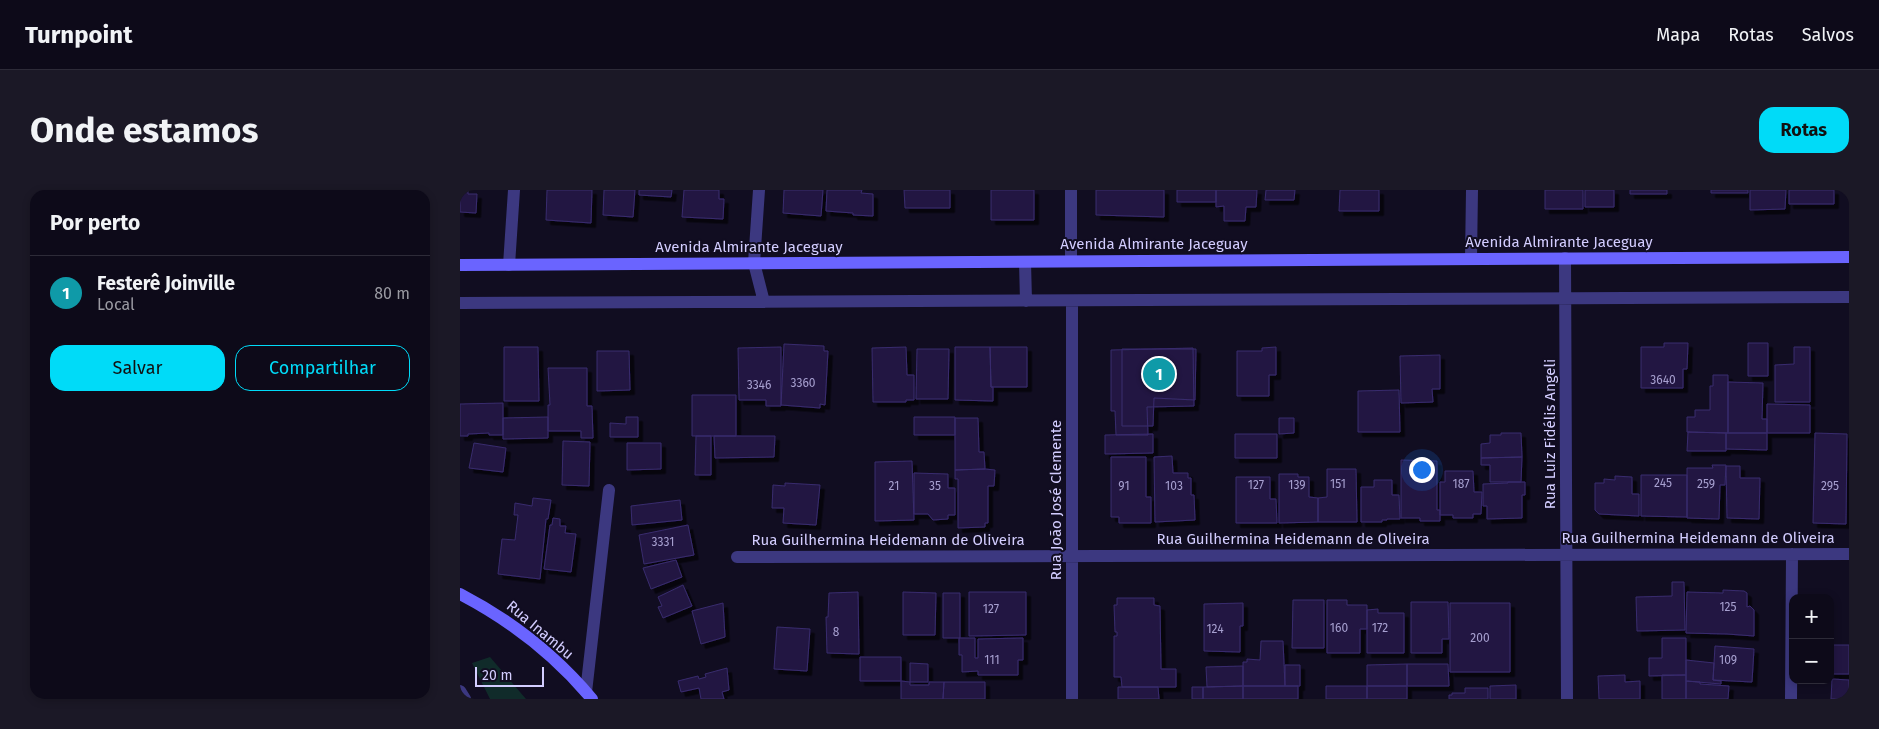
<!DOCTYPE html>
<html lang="pt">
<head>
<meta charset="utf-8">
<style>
	:root { --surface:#0d0a19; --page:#1b1826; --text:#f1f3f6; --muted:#9a9aa2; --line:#2d2b38; --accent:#00dbf8 }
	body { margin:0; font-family:"Fira Sans",sans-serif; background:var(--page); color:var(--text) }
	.controls { position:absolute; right:15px; bottom:15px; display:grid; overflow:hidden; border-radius:10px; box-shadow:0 2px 8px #0003 }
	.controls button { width:45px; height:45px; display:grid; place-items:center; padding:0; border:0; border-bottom:1px solid var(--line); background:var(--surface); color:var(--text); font:25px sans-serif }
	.scale { position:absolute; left:15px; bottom:12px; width:69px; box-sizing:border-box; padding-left:5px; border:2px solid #d3cdff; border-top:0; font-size:14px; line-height:18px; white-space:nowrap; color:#d3cdff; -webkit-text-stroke:4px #110d21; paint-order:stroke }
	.you { position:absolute; left:961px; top:279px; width:18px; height:18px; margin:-12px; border:4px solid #fff; border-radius:50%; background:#1a73e8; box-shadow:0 0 0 8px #1a73e833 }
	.badge { display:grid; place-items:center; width:32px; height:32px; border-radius:50%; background:var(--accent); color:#fff; font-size:16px; font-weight:700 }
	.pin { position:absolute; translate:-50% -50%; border:2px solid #fff; box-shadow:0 1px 5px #0006 }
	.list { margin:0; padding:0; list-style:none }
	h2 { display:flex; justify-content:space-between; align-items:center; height:65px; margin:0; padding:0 20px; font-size:21px }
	h2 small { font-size:16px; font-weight:400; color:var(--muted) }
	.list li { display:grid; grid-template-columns:32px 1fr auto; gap:15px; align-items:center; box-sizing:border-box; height:75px; padding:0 20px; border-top:1px solid var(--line) }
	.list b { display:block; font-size:19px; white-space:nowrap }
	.list p { margin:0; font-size:16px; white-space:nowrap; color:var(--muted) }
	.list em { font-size:16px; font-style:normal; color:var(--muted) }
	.actions { display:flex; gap:10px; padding:15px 20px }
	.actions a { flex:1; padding:11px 0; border:1px solid var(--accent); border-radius:15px; text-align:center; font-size:18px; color:var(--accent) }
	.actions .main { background:var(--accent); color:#111 }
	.map { position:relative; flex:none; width:1389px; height:509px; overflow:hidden; border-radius:15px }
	header { display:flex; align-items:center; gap:30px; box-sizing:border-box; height:70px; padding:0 25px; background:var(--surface); border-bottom:1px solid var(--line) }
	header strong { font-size:24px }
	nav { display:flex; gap:28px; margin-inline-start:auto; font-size:18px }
	.intro { display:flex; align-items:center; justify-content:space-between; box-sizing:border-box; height:120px; padding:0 30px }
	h1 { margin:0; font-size:35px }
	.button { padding:12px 22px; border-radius:15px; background:var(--accent); color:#111; font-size:18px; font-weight:700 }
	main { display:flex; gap:30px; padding:0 30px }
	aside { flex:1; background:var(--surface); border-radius:15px; box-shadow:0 2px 8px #0003 }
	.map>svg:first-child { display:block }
	.green { fill:#102b2a }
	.building { fill:#221942; stroke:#392b6e; filter:url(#shadow) }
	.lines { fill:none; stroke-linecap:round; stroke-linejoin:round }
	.lane { stroke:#3c3880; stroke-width:12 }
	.street { stroke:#3c3880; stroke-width:12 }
	.secondary { stroke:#6a64ff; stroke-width:12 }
	.labels { text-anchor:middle; stroke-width:4; stroke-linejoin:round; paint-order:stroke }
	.number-label { font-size:12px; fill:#a7a0d0 }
	.street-label { font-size:15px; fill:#d3cdff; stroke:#110d21 }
</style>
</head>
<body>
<header>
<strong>Turnpoint</strong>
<nav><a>Mapa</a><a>Rotas</a><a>Salvos</a></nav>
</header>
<div class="intro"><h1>Onde estamos</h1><a class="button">Rotas</a></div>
<main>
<aside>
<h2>Por perto<small></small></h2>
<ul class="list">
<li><span class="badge" style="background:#0f9aa8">1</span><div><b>Festerê Joinville</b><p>Local</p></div><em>80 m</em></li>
</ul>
<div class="actions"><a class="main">Salvar</a><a>Compartilhar</a></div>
</aside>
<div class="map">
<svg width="1389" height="509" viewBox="0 0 1389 509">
	<defs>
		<filter id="shadow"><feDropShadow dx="4.5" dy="4.5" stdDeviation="0" flood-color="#0009"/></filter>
	</defs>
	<rect width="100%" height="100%" fill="#110d21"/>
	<!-- green -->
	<path class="green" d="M30,467L66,509H30L12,473Z"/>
	<!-- building -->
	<path class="building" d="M0,0H8V4H17L16,23L0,22Z
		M87,0H132L131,33L86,30Z
		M144,0H175L173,27L143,25Z
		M179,0H212L211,7L179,5Z
		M224,0H259V9H264L263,29L222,27Z
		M324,0H363L361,26L323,23Z
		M367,0H402L401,3L413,4V26L393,25V23L366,21Z
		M444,0H490V18H445Z
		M531,0H574V30H531Z
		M636,0H704V27L636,25Z
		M717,0H756V12H717Z
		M756,0H797L796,17H786L785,31H764V16L756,17Z
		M806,0H835L834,10H805Z
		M880,0H919V21H879Z
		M1085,0H1123V19H1085Z
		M1125,0H1154V17H1125Z
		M1170,0H1207V4H1170Z
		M1251,0H1288V3H1251Z
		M1290,0H1326L1325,19L1290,20Z
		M1329,0H1374V14H1329Z
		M1204,153H1228L1227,179H1223V198H1181V157H1204Z
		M1288,153H1308V186H1288Z
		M324,154L364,156V161H368L365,215L360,214V218L321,215Z
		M44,157H78L79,211H44Z
		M321,157V216H306V210H279L278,158Z
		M446,157L447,185H454V210H446V212H413L412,158Z
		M495,157H530L531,197H533V211L495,210Z
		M530,157H567V197H531Z
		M816,157V185H809V206H777V161H802V158Z
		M1334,157H1350V212H1315V175L1334,174Z
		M733,158L734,216L687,217L688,245H656L655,221H651V160Z
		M457,159H489L488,209H456Z
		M662,159H736L735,210L694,208L693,236H662Z
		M137,161H169L170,200L137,201Z
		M980,165V199H972L973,212L941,213L940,166Z
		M88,178H127V216H132L133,248H121V241H88V215H90Z
		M1253,185H1268V243L1227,242V227H1235V220H1250V196H1253Z
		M1268,192L1303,193L1302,229H1307V243H1268Z
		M939,200L940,242H898V201Z
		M232,205H276V246H232Z
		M43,213V245H29V243L8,244V246H0V214Z
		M1307,214L1350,215V243H1307Z
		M88,227V248L43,249V228Z
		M166,227H178V247H150V233L166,234Z
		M454,227H495V245H454Z
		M495,228H518L519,262H524L525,279L495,280Z
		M819,228H834V243L819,244Z
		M1228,242L1266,243V261H1227Z
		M1041,243H1061L1062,267L1021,268V254L1030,253V245H1041Z
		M1266,243H1307V260L1266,259Z
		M1355,243L1387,244L1386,334L1353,333Z
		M693,244V263L645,264V245Z
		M775,244H817V268H775Z
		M236,246H251V285H235Z
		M254,246H315L314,267L255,268Z
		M103,251L130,252L129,296L102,295Z
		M14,253L46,258L43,282L9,278Z
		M167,253H201V279L167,280Z
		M712,266L713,283H728V288H731V305H734L735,330L695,332L694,267Z
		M651,267H686V307H691V333H659V327H651Z
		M1062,267L1061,292H1030V275H1021V268Z
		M941,270L977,271V320H980V331H960V328H941Z
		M452,271L454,330L415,331V272Z
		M1252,275H1266L1265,295H1260L1259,329L1227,328V278H1253Z
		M1266,276H1280V288H1300L1299,329L1267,328Z
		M525,279L535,280L534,296H528V333H525V337L498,338V289H495V280Z
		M867,279H896L897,332H858V308L867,307Z
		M985,281H1013L1014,302H1022L1021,324H1013V328H993V325H980V292H985Z
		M454,283L488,284V298H495V325H488V329L473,330L468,324H454Z
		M819,284H838V287H849V307L858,308V332L819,333Z
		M1181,285H1227V327L1181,326Z
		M1155,286L1172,287V304H1179V326L1139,324L1135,320V293H1144V289L1155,290Z
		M776,287H810V309H816L817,333H776Z
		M914,290H932V305H939L940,329H927V330H922V332H901V297H914Z
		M1048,292H1065V305H1062V328L1027,329V316H1023V294L1048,293Z
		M325,293L360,295L356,335L323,333L324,318H312L313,295L325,296Z
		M73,308L91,310L88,329H86L80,389L38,384L42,349L55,350L58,325H54L55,313L72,316Z
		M220,310L222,330L172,335L171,316Z
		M93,328L100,329V336H106L105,343L116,344L111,382L84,379L90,335H92Z
		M228,335L234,365L184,374L179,345Z
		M216,370L222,387L191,399L183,378Z
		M1212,392H1224L1225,440L1177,441L1176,407L1212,406Z
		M223,395L232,416L203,428L198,417L202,416L198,407Z
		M1263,400L1284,401L1287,403V417L1290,416L1294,420V446L1267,444L1226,443L1227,402L1263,403Z
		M398,402L399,464L367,463L366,427H368L369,403Z
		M443,402L476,403L475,445H443Z
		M509,402H566V445L509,446Z
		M483,403H500V448H483Z
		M657,408H694V415L700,416L701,479H716V497H662L661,487H654V446H657V442H655L654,415H657Z
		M833,410H864V458H832Z
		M867,410H887V415H907V439H900V463H867Z
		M951,412H988L989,449H982V463H951Z
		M263,413L265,447L241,454L232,421Z
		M783,413V436H780V462L744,461V414Z
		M990,413H1050V482H990Z
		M918,419V423H944V463H907V420Z
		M317,437L350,439L347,481L314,479Z
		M499,448H515V468H518V449L563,448V470H558V485H518V481L502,482V465H499Z
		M1202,448H1226V485L1189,486V468H1202Z
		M801,451H823L825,496H783V472H787V469L800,470Z
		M1370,455H1389V484H1370Z
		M1255,456L1294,459L1292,492L1253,490Z
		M400,467H441V491H400Z
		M1226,470L1254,473L1253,490L1261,491V494L1226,491Z
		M450,473L468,474V492H450Z
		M947,474V496H907V475Z
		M947,474H988L989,496H947Z
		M825,475H840V496H825Z
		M783,476V496L747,497L746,477Z
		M267,478L269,500L262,502L264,509H241L239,498L221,502L218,491L238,486L239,489L246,487L245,484Z
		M1165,485V492L1180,491V509H1139L1138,486Z
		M1202,485H1226V509H1202Z
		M1372,489L1389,490V509H1371Z
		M441,491L450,492V495H469V492H484L483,509H441Z
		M1226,491L1240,492V494L1269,496L1268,509H1226Z
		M484,492H525V509H483Z
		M1056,495V509H1030V496Z
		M783,496V509H743V497Z
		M783,496H838V509H783Z
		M866,496H907V509H866Z
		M907,496H947V509H907Z
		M658,497H698L699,509H658Z
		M732,497H743V509H732Z
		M1005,498H1028V509H989V505H992V503H1005Z"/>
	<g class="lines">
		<!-- lane -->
		<path class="lane" d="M0,501L5,509"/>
		<!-- street -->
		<path class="street" d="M299,0L294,73L304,112
			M1105,68L1107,509
			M1011,69L1012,0
			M611,71V0
			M565,72L566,111
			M49,75L54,0
			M612,111V509
			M0,113L1389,107
			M277,367L1389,364
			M126,502L149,300
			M1331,509L1332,364"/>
		<!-- secondary -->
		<path class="secondary" d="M0,75L1389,67
			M0,404C50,430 96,466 132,509"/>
	</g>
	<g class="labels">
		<!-- number labels -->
		<g class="number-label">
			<text x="1203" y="194">3640</text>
			<text x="343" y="197">3360</text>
			<text x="299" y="199">3346</text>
			<text x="1203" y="297">245</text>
			<text x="878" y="298">151</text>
			<text x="1001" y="298">187</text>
			<text x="1246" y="298">259</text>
			<text x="796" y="299">127</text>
			<text x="837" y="299">139</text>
			<text x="434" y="300">21</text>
			<text x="475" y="300">35</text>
			<text x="664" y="300">91</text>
			<text x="714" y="300">103</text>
			<text x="1370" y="300">295</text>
			<text x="203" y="356">3331</text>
			<text x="1268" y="421">125</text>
			<text x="531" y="423">127</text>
			<text x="879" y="442">160</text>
			<text x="920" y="442">172</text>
			<text x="755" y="443">124</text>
			<text x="376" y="446">8</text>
			<text x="1020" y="452">200</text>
			<text x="532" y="474">111</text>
			<text x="1268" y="474">109</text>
		</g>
		<!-- street labels -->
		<g class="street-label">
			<text x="1099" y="57">Avenida Almirante Jaceguay</text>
			<text x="694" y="59">Avenida Almirante Jaceguay</text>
			<text x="289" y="62">Avenida Almirante Jaceguay</text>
			<text transform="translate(1090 244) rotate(-90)" y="5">Rua Luiz Fidélis Angeli</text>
			<text transform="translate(596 310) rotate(-90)" y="5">Rua João José Clemente</text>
			<text x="1238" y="353">Rua Guilhermina Heidemann de Oliveira</text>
			<text x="833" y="354">Rua Guilhermina Heidemann de Oliveira</text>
			<text x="428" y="355">Rua Guilhermina Heidemann de Oliveira</text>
			<text transform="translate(80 440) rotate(40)" y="5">Rua Inambu</text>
		</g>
	</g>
</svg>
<div class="controls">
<button>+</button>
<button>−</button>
</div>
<div class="scale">20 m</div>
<div class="you"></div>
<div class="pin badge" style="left:699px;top:184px;background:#0f9aa8">1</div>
</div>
</main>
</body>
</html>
